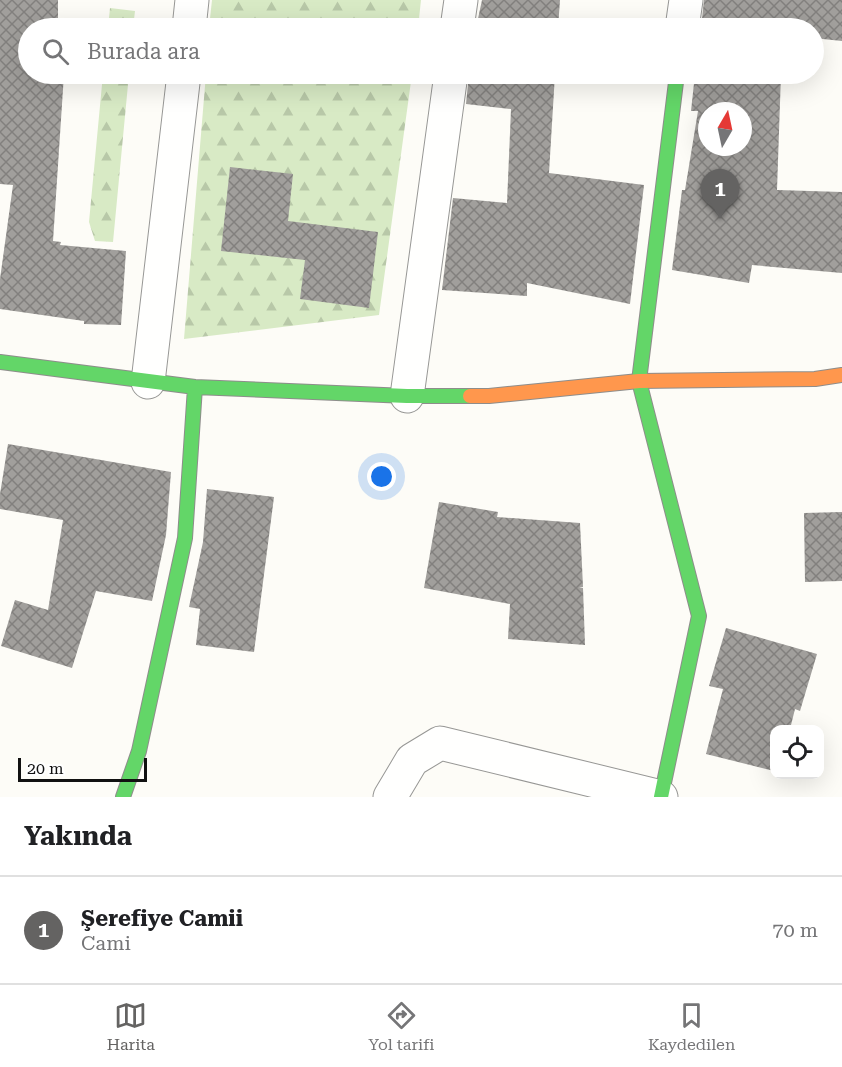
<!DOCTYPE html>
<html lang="tr">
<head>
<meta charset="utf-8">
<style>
	:root { --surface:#fff; --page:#f2f2f2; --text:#202124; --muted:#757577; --line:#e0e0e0; --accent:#646362 }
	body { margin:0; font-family:"Roboto Serif",serif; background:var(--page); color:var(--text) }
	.controls { position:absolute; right:18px; bottom:18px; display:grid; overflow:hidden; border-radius:12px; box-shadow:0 6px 24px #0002 }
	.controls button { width:54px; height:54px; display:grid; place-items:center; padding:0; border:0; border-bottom:2px solid var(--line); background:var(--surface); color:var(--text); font:30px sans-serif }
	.compass { position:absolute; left:698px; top:102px; width:54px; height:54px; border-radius:50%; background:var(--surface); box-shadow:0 6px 24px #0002; rotate:9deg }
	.scale { position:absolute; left:18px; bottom:15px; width:129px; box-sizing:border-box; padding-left:6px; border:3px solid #111; border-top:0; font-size:16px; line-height:21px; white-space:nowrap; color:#111; -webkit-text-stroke:4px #fff; paint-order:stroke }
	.you { position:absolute; left:382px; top:477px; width:21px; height:21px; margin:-15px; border:4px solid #fff; border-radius:50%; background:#1a73e8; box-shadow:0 0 0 9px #1a73e833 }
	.badge { display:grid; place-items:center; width:39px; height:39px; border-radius:50%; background:var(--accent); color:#fff; font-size:20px; font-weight:700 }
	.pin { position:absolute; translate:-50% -50px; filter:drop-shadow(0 2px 3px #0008) }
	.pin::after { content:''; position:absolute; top:32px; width:21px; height:18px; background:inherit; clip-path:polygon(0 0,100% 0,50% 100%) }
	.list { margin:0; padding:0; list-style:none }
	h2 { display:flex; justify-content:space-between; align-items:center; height:78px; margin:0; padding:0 24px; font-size:26px }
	h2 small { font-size:20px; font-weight:400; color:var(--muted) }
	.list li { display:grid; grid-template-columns:39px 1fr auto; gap:18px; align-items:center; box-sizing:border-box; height:108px; padding:0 24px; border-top:2px solid var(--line) }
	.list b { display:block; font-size:22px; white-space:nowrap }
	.list p { margin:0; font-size:20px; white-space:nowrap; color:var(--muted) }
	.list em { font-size:20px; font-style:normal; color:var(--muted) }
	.icon { flex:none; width:33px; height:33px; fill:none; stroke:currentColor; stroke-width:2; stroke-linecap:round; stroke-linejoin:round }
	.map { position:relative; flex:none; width:842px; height:797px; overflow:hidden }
	.search { position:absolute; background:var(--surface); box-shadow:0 6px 24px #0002; left:18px; right:18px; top:18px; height:66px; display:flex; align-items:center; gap:15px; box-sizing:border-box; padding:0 21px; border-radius:33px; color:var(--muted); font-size:22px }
	.sheet { height:186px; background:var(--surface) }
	nav { display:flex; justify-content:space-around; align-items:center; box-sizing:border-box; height:84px; border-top:2px solid var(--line); background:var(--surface); font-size:16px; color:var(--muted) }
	nav a { display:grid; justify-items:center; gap:3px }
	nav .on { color:var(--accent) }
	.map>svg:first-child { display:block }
	.forest { fill:url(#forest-firs) }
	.building { fill:url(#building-cross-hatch); fill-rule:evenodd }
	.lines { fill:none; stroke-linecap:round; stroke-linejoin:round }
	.street-casing { stroke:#979795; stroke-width:35 }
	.fast-casing { stroke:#8e8d8b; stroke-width:16 }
	.slow-casing { stroke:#8e8d8b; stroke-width:16 }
	.street { stroke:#fffffe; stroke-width:33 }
	.fast { stroke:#63d668; stroke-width:14 }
	.slow { stroke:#ff974d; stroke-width:14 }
</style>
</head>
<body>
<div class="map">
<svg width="842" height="797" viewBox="0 0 842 797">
	<defs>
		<pattern id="forest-firs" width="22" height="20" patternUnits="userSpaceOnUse" patternTransform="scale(1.5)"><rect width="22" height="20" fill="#d8eac5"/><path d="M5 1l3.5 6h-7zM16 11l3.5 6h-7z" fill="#b8c8a8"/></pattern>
		<pattern id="building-cross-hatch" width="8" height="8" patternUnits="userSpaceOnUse" patternTransform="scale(1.5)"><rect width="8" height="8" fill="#a19f9c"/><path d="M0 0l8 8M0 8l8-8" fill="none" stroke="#82807e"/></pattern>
	</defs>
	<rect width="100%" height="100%" fill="#fdfcf7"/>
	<!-- forest -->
	<path class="forest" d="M212,0H421L418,28H209Z
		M110,8L135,11L133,28H108Z
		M103,74H129L113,242L95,241L89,222Z
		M206,74H412L379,315L184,339Z"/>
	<!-- building -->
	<path class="building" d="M0,0H58V28H28V74H64L53,241L61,242L60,245L126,251L121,325L84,324V321L0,309V279L13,185L0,184Z
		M482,0H560L558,28H476Z
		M704,0H842V41L813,38V28H701Z
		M469,74H555L549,173L644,185L630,304L527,283V296L442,290L453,198L507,203L511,109L466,104Z
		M695,74H781L777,190L842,192V273L752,265L749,283L672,270L682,190H685L698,111H691ZM707,111H743V147H707Z
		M230,167L293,174L288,221L378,232L369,308L300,299L305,260L221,251Z
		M8,444L171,472L166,535L152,601L96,591L72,668L1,646L15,600L48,610L63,520L0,509V494Z
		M207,489L274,497L254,652L196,645L200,609L189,607L203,542Z
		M439,502L498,512L497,517L580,523L583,587H579L583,588L585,645L508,639L510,604L424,588Z
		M842,512V581L805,582L804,513Z
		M726,628L817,654L800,711L795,709L790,729H774V771L706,754L723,689L709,686Z"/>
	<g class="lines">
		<!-- street casing -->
		<g class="street-casing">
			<path id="street" d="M189,28L192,0
				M457,28L461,0
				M682,28L686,0
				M148,382L184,74
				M407,396L451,74
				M390,797L412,760L440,743L661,797"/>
		</g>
		<!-- fast casing -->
		<g class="fast-casing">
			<path id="fast" d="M0,362L195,387L407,396H470
				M123,797L139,751L185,538L195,387
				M661,797L699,616L639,381L677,74"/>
		</g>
		<!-- slow casing -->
		<g class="slow-casing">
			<path id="slow" d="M470,396H489L639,381L815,379L842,375"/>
		</g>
		<!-- street -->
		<use href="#street" class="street"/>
		<!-- fast -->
		<use href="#fast" class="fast"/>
		<!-- slow -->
		<use href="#slow" class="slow"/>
	</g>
</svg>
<div class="controls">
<button><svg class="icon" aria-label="locate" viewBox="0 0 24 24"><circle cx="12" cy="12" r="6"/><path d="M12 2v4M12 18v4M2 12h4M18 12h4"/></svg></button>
</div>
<svg class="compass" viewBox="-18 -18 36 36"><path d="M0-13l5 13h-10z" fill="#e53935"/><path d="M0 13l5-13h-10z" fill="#757577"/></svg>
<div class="scale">20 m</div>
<div class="you"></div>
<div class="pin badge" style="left:720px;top:219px">1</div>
<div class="search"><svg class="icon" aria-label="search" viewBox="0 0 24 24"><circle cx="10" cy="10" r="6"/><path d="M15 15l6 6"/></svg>Burada ara</div>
</div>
<section class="sheet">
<h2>Yakında<small></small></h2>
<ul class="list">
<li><span class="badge">1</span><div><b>Şerefiye Camii</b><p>Cami</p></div><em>70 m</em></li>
</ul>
</section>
<nav>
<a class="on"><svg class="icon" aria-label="map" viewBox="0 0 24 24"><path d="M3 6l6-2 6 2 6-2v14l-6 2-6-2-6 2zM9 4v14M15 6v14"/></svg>Harita</a>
<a><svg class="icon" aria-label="directions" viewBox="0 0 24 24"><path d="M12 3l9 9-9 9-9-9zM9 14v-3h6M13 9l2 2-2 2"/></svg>Yol tarifi</a>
<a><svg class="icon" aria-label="saved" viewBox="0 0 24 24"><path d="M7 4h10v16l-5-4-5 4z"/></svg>Kaydedilen</a>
</nav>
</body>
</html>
